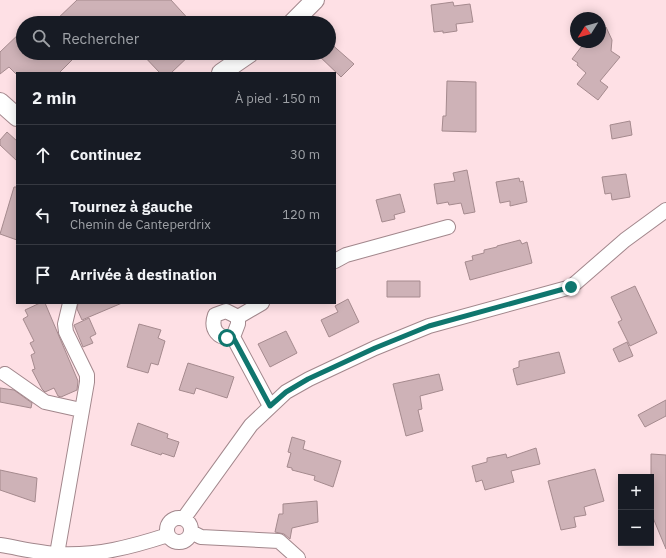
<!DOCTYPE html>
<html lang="fr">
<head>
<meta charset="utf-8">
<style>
	:root { --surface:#171b24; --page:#242831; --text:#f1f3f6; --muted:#9ea1a6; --line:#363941 }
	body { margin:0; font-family:"IBM Plex Sans",sans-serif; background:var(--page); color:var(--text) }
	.controls { position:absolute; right:12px; bottom:12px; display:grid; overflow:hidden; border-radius:0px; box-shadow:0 2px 10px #0003 }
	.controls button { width:36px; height:36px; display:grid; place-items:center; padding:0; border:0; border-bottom:1px solid var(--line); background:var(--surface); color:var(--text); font:20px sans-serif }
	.compass { position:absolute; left:570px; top:12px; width:36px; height:36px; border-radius:50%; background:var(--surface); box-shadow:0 2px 10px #0003; rotate:233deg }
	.stop { position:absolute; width:12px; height:12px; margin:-9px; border:3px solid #0f766e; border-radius:50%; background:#fff }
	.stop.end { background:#0f766e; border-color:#fff; box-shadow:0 1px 4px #0008 }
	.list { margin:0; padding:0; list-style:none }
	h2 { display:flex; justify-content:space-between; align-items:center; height:52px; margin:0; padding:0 16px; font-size:17px }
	h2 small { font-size:13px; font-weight:400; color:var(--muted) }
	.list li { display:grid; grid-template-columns:26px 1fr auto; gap:12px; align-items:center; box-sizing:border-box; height:60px; padding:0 16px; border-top:1px solid var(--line) }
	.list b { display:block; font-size:15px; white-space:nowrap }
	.list p { margin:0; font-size:13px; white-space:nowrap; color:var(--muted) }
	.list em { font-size:13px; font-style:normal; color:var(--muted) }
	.icon { flex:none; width:22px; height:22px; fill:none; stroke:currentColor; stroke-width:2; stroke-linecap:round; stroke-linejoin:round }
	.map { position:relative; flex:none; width:666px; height:558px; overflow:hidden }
	.search { position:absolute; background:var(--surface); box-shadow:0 2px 10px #0003; left:16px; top:16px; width:320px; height:44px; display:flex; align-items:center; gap:10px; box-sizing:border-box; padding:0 14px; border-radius:22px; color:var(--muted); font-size:15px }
	.panel { position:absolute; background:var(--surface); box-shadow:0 2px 10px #0003; left:16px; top:72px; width:320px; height:232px; border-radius:0px }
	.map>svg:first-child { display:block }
	.building { fill:#ceb2b7; stroke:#a58a8e }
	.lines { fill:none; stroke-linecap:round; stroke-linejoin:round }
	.minor-casing { stroke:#a2878c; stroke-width:16 }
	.tertiary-casing { stroke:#a2878c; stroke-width:20 }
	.minor { stroke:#fff; stroke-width:14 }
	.tertiary { stroke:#fff; stroke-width:18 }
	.route { stroke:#0f766e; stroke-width:5 }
</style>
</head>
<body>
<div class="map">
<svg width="666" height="558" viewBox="0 0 666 558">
	<rect width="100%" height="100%" fill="#fee0e5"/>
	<!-- building -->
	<path class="building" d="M77,0H171L192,23H53Z
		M453,2L454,6L470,4L473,22L456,24L457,31L443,33V31L434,32L431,5Z
		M606,27L612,40L611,51L620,57L600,81L608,87L598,100L577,84L586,73L577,65L578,63L572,59L585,42H600V36Z
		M23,30V53H79L59,73H17V75L9,67L0,74V52Z
		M329,42L354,64L341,77L316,53H329Z
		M141,53H192L171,73H160Z
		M447,81L476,82V132L442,131L443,116H446Z
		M630,121L632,135L612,139L610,125Z
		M7,132L17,141V161L0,145V140Z
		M467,170L475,212L464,214L461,203L449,205L448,202L437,204L434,184L455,181L453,173Z
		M626,174L630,197L612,200L611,193L605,194L602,177Z
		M519,178L520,182L523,181L527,202L510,206V201L500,203L496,182Z
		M14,187H17V240L0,234Z
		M400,194L405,212L394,215L395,219L382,222L376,200Z
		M520,240L522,244L527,242L532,263L470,280L465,262L473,260L472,256L484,253V250L497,247V246Z
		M387,281H420V297H387Z
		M635,286L657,333L630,346L618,322L622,320L611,297Z
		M348,299L359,322L329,337L321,320L338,312L335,306Z
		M40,303H45L78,381L77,390L61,397L58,396L54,388L45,392L42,389L32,370L35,369L31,355L35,353L30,343L34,341L23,319L28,316L25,310Z
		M78,303H122L82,320L77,309Z
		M89,318L96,334L90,337L93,343L83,347L74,325Z
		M139,324L161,330L158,338L165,341L158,365L151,363L148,373L127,367Z
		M286,331L297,353L270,367L258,344Z
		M627,342L633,356L619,362L613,349Z
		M559,352L565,373L517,385L513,369L519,367V361Z
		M188,363L234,377L227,398L196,388L194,394L179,390Z
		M439,374L443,390L420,396L422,409L418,410L423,431L406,436L393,384Z
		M0,388L14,390L32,403L31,408L0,402Z
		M666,400V416L645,427L638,415Z
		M138,423L168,434L167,438L179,442L174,457L162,453L161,455L131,445Z
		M292,437L305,441L303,449L341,461L333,487L314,480L315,476L292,470V468L287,467L291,453L288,452Z
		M536,448L540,464L511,471L514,482L485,490L482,480L476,482L472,466L487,462V458L506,454L507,458Z
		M651,454L666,455V549L651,513Z
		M595,469L604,501L584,507L586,515L574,517L576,527L561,530L548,481Z
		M0,470L37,478L35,502L0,490Z
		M317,501L318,522L292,528L290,539L284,534L275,532L279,514H283V504Z"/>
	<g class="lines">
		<!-- minor casing -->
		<g class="minor-casing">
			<path id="minor" d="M335,261L346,255L448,227
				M226,311L238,317V324L233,337C218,340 210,329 215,315Z
				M238,317L262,303
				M233,337L270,406
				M5,374L45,402L81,410
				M167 530a12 12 0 1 1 24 0a12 12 0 1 1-24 0Z
				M184,518L251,425L286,392L309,379L375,348L429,326L571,287L625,240L666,210
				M191,532L201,537L279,541L298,558
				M0,545C19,548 39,553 58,554C97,556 131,547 168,535
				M57,554L87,382V375L66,332L65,324L70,303"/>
		</g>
		<!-- tertiary casing -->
		<g class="tertiary-casing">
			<path id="tertiary" d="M292,23L315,0
				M221,73L250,53
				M0,102L17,117"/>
		</g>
		<!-- minor -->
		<use href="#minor" class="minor"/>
		<!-- tertiary -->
		<use href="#tertiary" class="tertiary"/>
	</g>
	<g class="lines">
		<!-- route -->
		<path class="route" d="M227,338L233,337L270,406L286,392L308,379L375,348L429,326L571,287"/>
	</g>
</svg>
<div class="controls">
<button>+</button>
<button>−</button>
</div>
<svg class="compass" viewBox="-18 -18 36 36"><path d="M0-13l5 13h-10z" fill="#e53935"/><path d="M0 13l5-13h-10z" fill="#9ea1a6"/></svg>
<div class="stop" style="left:227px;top:338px"></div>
<div class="stop end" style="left:571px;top:287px"></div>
<div class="search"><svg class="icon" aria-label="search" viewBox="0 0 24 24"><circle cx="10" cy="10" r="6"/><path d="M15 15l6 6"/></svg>Rechercher</div>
<section class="panel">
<h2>2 min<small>À pied · 150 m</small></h2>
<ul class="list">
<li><svg class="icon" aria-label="ahead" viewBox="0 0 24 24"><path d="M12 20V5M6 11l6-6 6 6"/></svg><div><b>Continuez</b></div><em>30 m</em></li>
<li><svg class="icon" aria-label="left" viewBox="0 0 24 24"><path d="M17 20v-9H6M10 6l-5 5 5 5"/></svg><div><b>Tournez à gauche</b><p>Chemin de Canteperdrix</p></div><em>120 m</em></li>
<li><svg class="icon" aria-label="arrive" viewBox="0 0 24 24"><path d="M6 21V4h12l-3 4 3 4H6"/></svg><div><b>Arrivée à destination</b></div></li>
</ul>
</section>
</div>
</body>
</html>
